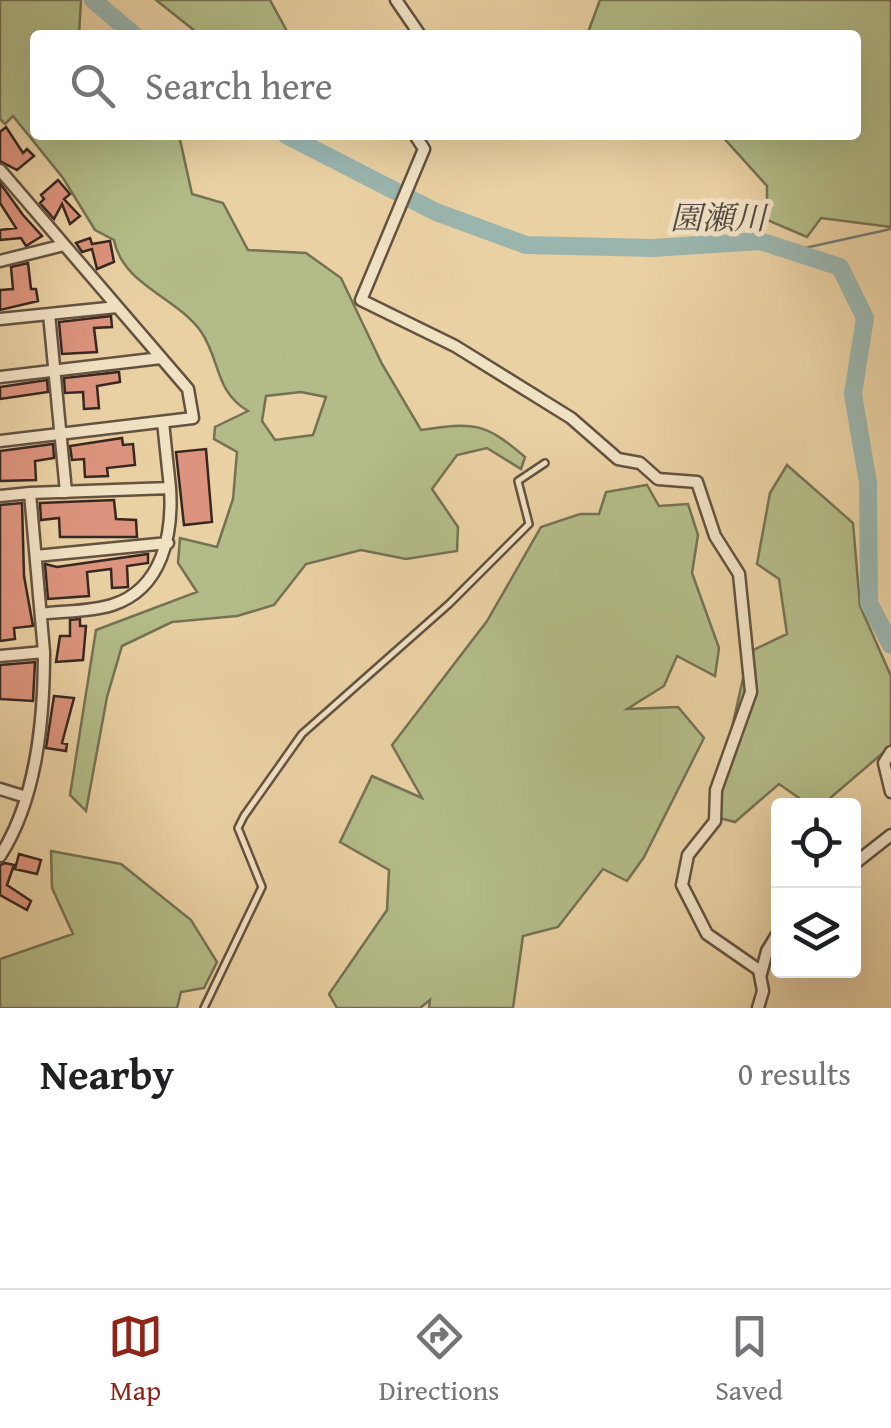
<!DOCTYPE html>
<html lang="en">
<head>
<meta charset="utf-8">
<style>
	:root { --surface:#fff; --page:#f2f2f2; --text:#202124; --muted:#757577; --line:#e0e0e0; --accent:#8f2418 }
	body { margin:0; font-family:"Gentium Book Plus","Noto Serif JP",serif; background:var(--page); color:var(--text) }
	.controls { position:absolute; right:30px; bottom:30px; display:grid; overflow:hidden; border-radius:10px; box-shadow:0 10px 40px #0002 }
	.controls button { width:90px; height:90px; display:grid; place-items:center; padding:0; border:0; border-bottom:2px solid var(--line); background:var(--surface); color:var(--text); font:50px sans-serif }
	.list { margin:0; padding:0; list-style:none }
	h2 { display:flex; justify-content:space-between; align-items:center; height:130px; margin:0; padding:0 40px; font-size:42px }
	h2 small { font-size:32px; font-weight:400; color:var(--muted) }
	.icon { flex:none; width:55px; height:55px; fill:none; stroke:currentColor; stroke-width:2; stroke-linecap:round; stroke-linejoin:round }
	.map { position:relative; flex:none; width:891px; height:1008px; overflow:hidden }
	.search { position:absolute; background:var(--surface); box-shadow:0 10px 40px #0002; left:30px; right:30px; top:30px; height:110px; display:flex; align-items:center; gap:25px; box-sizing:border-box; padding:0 35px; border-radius:10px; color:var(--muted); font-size:38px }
	.sheet { height:280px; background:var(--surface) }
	nav { display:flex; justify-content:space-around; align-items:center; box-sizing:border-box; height:140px; border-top:2px solid var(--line); background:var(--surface); font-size:28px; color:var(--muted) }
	nav a { display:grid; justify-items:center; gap:5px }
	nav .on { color:var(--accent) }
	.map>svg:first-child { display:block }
	.green { fill:#b3bc88; stroke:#757254; stroke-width:2.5; fill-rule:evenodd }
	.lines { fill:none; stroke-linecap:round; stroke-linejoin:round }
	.stream { stroke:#727c75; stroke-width:2.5 }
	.river { stroke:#9ab5ae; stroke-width:18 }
	.building { fill:#dd947e; stroke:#372720; stroke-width:2.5 }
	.lane-casing { stroke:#645241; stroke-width:10 }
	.street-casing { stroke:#645241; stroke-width:15 }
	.lane { stroke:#f1e1c3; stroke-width:5 }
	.street { stroke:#f1e1c3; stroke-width:10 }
	.labels { text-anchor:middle; stroke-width:10; stroke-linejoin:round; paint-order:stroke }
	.water-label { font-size:32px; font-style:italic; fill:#504a44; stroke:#f1e1c3 }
</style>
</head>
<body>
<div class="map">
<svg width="891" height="1008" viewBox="0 0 891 1008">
	<rect width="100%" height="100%" fill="#ead1a3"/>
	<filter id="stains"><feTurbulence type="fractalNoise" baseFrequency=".002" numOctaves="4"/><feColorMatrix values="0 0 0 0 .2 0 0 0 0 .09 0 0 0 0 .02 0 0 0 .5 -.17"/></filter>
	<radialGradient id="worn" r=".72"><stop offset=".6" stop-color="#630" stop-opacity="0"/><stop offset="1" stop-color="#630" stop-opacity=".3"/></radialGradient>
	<!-- green -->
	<path class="green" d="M0,0H81L79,35H35V135H179L192,194L223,203L248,250L306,253L341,278L382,364L421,430C474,422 484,422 525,457L521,469L487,448L457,455L432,489L458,527L457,551L406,559L361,550L306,564L274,605L237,616L172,622L122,646L107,697L86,811L70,795L96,630L197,592L178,563L180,538L217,547L233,499L237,452L214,439L215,427L248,411C215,391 221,363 202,333C178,297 123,286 114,240L95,230L63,178L13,116L5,124L0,119ZM301,392L326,397L313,435L275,440L262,421L266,396Z
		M156,0H270L289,35H200Z
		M600,0H891V227L821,218L807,237L767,220V186L721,135H856V35H587Z
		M787,465L853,523L860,606L891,676V746L822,805H809L779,784L735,822L712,816L749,652L787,634L779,579L757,564L770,493Z
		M647,485L659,506L688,504L698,535L692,573L719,648L715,676L677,656L664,686L627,709L678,707L704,738L644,857L627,881L603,869L558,927L523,936L513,1008H429L430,1000L420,1008H337L329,994L387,910L389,870L340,842L372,776L422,798L392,745L487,621L541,527L580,514H599L606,492Z
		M51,851L121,864L191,920L217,962L204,988L181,992L177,1008H0V959L73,934L52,888Z"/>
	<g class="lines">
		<!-- stream -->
		<path class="stream" d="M791,251L891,229"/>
		<!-- river -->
		<path class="river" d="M93,0L134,35
			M286,135L436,212L526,245L653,248L760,241L840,267L865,318L853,394L868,483L869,603L891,645"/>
	</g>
	<!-- building -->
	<path class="building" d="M6,127L23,153L27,149L34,156L17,170L0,161V132Z
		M58,180L70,194L64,199L80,216L70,224L62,204L54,219L40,203L44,199L41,195Z
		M0,183L23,215L42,236L26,246L21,238L0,240V230L16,228L0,203Z
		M90,238L92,244L110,241L114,262L97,269L92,249L82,252L76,243Z
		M28,263L31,289H36L38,301L0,310V290L13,289L11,267Z
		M111,316L112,327L94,328L97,352L62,354L59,322Z
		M119,372L120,382L97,386L99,408L84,409L83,392L65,393L64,378Z
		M47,380L48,392L0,399V387Z
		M122,438L123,445L133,444L135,465L107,468L108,476L85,477L84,459L72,460L70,446Z
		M53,444L54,458L35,461L36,480L0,481V451Z
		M206,449L212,522L184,525L176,452Z
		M114,500L116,519L136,520L137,537H60L59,518L41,520L40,503Z
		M22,503L24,576L33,626L14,628L15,639L0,641V505Z
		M148,554V563L127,566L128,587L112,588L111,569L87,572L89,596L48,599L45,564L57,567Z
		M80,619V626H86L83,660L56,662L60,636H70V620Z
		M35,662L33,701L0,699V665Z
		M54,696L74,698L62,743L67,744L66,751L46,748Z
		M19,854L41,860L37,874L15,869Z
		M5,863L14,865L7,885L31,901L27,910L0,895V865Z"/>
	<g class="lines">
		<!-- lane casing -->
		<g class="lane-casing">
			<path id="lane" d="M204,1008L262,887L238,828L244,816L302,734L449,604L529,524L518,481L545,463"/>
		</g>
		<!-- street casing -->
		<g class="street-casing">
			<path id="street" d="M396,0L420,35
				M415,135L424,149L361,300L455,346L571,418L618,459L640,463L658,479L697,482L715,536L739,574L751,692L716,790L715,821L688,855L682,885L707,934L759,970L763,991L758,1008
				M0,170L188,389L193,418L0,441
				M0,261L64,245
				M49,314L66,492
				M0,319L117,307
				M0,377L161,358
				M0,496L30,493
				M36,556L168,543
				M41,614C63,611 90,612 112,605C163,589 173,533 170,488
				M0,656L44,652L30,493L170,488L163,422
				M891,752L884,763L891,792
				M0,789L26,797
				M0,856C37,799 44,719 44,652
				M854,864L891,835
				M761,974L767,951L778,933"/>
		</g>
		<!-- lane -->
		<use href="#lane" class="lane"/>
		<!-- street -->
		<use href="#street" class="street"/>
	</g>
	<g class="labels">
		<!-- water labels -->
		<g class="water-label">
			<text x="718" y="229">園瀬川</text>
		</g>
	</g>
	<rect width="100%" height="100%" filter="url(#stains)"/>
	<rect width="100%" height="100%" fill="url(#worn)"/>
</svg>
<div class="controls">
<button><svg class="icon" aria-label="locate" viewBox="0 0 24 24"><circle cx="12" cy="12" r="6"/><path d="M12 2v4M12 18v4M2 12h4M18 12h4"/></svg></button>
<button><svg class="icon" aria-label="layers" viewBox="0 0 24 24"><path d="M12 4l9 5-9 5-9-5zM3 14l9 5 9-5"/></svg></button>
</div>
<div class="search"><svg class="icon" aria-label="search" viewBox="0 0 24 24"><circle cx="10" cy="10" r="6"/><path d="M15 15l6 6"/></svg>Search here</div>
</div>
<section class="sheet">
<h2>Nearby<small>0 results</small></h2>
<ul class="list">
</ul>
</section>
<nav>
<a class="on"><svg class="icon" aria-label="map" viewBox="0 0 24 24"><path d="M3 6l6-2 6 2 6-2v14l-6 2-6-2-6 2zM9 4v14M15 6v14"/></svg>Map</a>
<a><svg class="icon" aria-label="directions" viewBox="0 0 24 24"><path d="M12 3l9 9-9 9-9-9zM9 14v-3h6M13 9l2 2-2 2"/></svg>Directions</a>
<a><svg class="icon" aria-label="saved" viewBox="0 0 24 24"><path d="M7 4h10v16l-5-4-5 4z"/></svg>Saved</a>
</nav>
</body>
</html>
